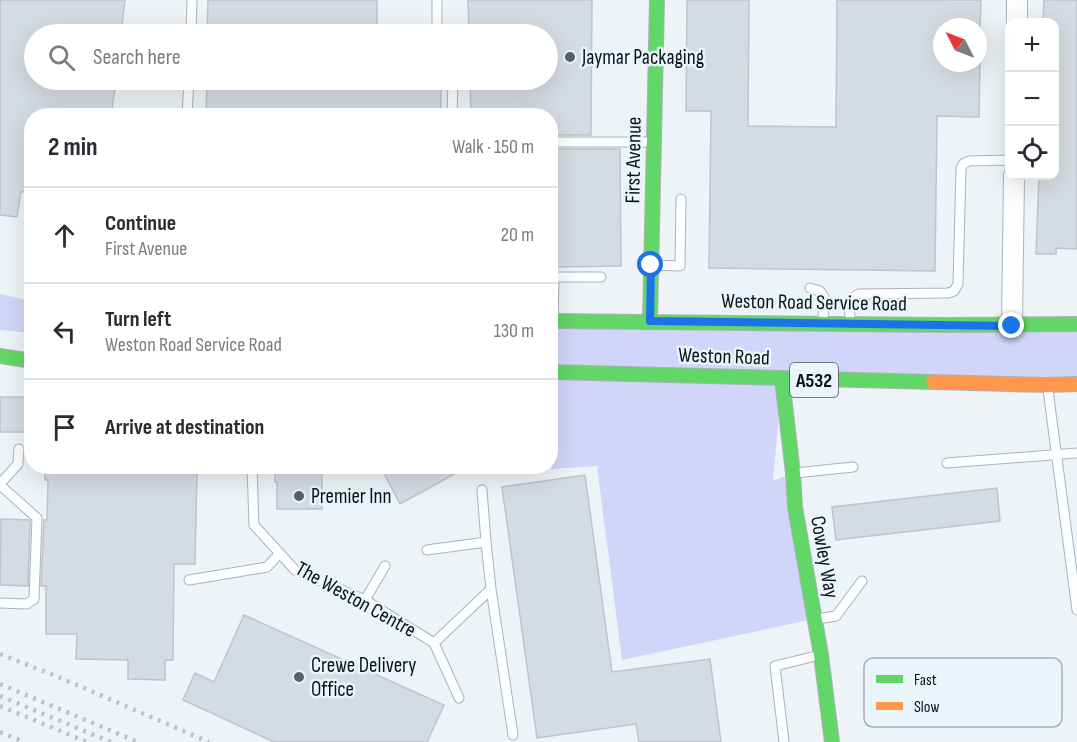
<!DOCTYPE html>
<html lang="en">
<head>
<meta charset="utf-8">
<style>
	:root { --surface:#fff; --page:#f7f7f7; --text:#2b2b33; --muted:#7c7c81; --line:#e1e1e2 }
	body { margin:0; font-family:"Sofia Sans Condensed",sans-serif; background:var(--page); color:var(--text) }
	.controls { position:absolute; right:18px; top:18px; display:grid; overflow:hidden; border-radius:12px; box-shadow:0 6px 24px #0002 }
	.controls button { width:54px; height:54px; display:grid; place-items:center; padding:0; border:0; border-bottom:2px solid var(--line); background:var(--surface); color:var(--text); font:30px sans-serif }
	.compass { position:absolute; left:933px; top:18px; width:54px; height:54px; border-radius:50%; background:var(--surface); box-shadow:0 6px 24px #0002; rotate:312deg }
	.stop { position:absolute; width:18px; height:18px; margin:-14px; border:4px solid #1a73e8; border-radius:50%; background:#fff }
	.stop.end { background:#1a73e8; border-color:#fff; box-shadow:0 2px 6px #0008 }
	.list { margin:0; padding:0; list-style:none }
	h2 { display:flex; justify-content:space-between; align-items:center; height:78px; margin:0; padding:0 24px; font-size:26px }
	h2 small { font-size:20px; font-weight:400; color:var(--muted) }
	.list li { display:grid; grid-template-columns:39px 1fr auto; gap:18px; align-items:center; box-sizing:border-box; height:96px; padding:0 24px; border-top:2px solid var(--line) }
	.list b { display:block; font-size:22px; white-space:nowrap }
	.list p { margin:0; font-size:20px; white-space:nowrap; color:var(--muted) }
	.list em { font-size:20px; font-style:normal; color:var(--muted) }
	.icon { flex:none; width:33px; height:33px; fill:none; stroke:currentColor; stroke-width:2; stroke-linecap:round; stroke-linejoin:round }
	.map { position:relative; flex:none; width:1077px; height:742px; overflow:hidden }
	.search { position:absolute; background:var(--surface); box-shadow:0 6px 24px #0002; left:24px; top:24px; width:534px; height:66px; display:flex; align-items:center; gap:15px; box-sizing:border-box; padding:0 21px; border-radius:33px; color:var(--muted); font-size:22px }
	.panel { position:absolute; background:var(--surface); box-shadow:0 6px 24px #0002; left:24px; top:108px; width:534px; height:366px; border-radius:24px }
	.map>svg:first-child { display:block }
	.green { fill:#d1d5f9 }
	.building { fill:#d5dbe2; stroke:#bec4ca; stroke-width:1.5 }
	.lines { fill:none; stroke-linecap:round; stroke-linejoin:round }
	.lane-casing { stroke:#acb3b8; stroke-width:11 }
	.street-casing { stroke:#acb3b8; stroke-width:22 }
	.fast-casing { stroke:#acb3b8; stroke-width:16 }
	.slow-casing { stroke:#acb3b8; stroke-width:16 }
	.lane { stroke:#fcfdfe; stroke-width:9 }
	.street { stroke:#fcfdfe; stroke-width:20 }
	.fast { stroke:#63d668; stroke-width:14 }
	.slow { stroke:#ff974d; stroke-width:14 }
	.rail { stroke:#bfc1c2; stroke-width:4.5; stroke-dasharray:3 6; stroke-linecap:butt }
	.route { stroke:#1a73e8; stroke-width:8 }
	.poi-dot { fill:#596166; stroke:#e9f4fb; stroke-width:2 }
	.labels { text-anchor:middle; stroke-width:5; stroke-linejoin:round; paint-order:stroke }
	.shield { fill:#e9f4fb; stroke:#4c565c; stroke-width:1.5 }
	.shield-label { font-size:20px; font-weight:bold; fill:#091318 }
	.poi-label { font-size:21px; fill:#091318; stroke:#e9f4fb; text-anchor:start }
	.street-label { font-size:21px; fill:#091318; stroke:#e9f4fb }
	.key { fill:#e9f4fb; stroke:#a6b0b7; stroke-width:1.5 }
	.key-label { font-size:16px; fill:#091318 }
</style>
</head>
<body>
<div class="map">
<svg width="1077" height="742" viewBox="0 0 1077 742">
	<rect width="100%" height="100%" fill="#edf3f7"/>
	<!-- green -->
	<path class="green" d="M0,294L31,301V333L0,330Z
		M550,321L1077,324V384L782,379L773,481L793,473L814,619L622,660L597,466L551,469L558,445L551,437Z"/>
	<!-- building -->
	<path class="building" d="M0,0H125L121,34H34V80H116L111,116H32V191L21,192L17,217L0,215Z
		M208,0H377V34H207Z
		M468,0H592L591,135H556V131H550V116H471L470,80H548V34H469Z
		M687,0H749L748,126L836,127L837,0H981L980,27H942V63H980L979,117L937,116L935,271L709,268L711,111H686Z
		M1044,0H1077V249L1056,248V254H1036L1039,176H1054V22H1043Z
		M207,80H441V116H206Z
		M556,149H620L621,266L557,267Z
		M0,397H32V432H0Z
		M45,466H176V469H197L195,564H174L173,660H165V680L128,679V660L76,659L77,634H46V586H41L44,520H47L48,480H45Z
		M275,466H322V509H277V482H275Z
		M380,466H469L400,504Z
		M585,475L612,672L710,659L721,742H639L636,724L537,738L502,487Z
		M997,488L1000,521L836,540L832,507Z
		M1,519L29,520L30,521L28,586L0,585Z
		M244,615L444,705L427,742H274L183,700L195,673L214,682Z"/>
	<g class="lines">
		<!-- lane casing -->
		<g class="lane-casing">
			<path id="lane" d="M191,34L192,0
				M437,34V0
				M187,116L189,80
				M452,116L453,80
				M550,142H652
				M653,265L680,266L681,199
				M550,275L554,277H601
				M810,288L820,291L824,297L823,322
				M553,320L554,277
				M850,321C850,310 847,299 859,294L948,293L954,291L958,284L961,168L963,164L969,161L1010,160
				M1048,390L1077,610
				M947,463L1077,453
				M252,466L254,525L295,570L365,600L434,643L459,698
				M795,473L853,467
				M0,484L18,464L19,449
				M0,485L37,518L34,599L27,604L0,603
				M427,550L486,542
				M189,580L267,567L280,553
				M491,589L513,735
				M365,600L385,566
				M817,619L836,616L862,581
				M434,643L491,589L486,542L482,490
				M784,742L775,666L820,655"/>
		</g>
		<!-- street casing -->
		<g class="street-casing">
			<path id="street" d="M1017,22V0
				M1012,325L1014,176"/>
		</g>
		<!-- fast casing -->
		<g class="fast-casing">
			<path id="fast" d="M550,321L946,325L1077,324
				M650,321L657,0
				M0,356L32,361
				M550,372L933,382
				M782,379L793,473L795,507L821,655L832,742"/>
		</g>
		<!-- slow casing -->
		<g class="slow-casing">
			<path id="slow" d="M933,382L1047,385L1077,384"/>
		</g>
		<!-- lane -->
		<use href="#lane" class="lane"/>
		<!-- street -->
		<use href="#street" class="street"/>
		<!-- fast -->
		<use href="#fast" class="fast"/>
		<!-- slow -->
		<use href="#slow" class="slow"/>
		<!-- rail -->
		<path class="rail" d="M0,654L63,679L209,742
			M0,684L138,742
			M0,696L111,742
			M0,706L87,742
			M0,732L24,742"/>
	</g>
	<g class="lines">
		<!-- route -->
		<path class="route" d="M651,265L650,321L1012,326"/>
	</g>
	<!-- markers -->
	<g class="poi-dot">
		<circle cx="570" cy="57" r="6"/>
		<circle cx="299" cy="496" r="6"/>
		<circle cx="299" cy="677" r="6"/>
	</g>
	<g class="labels">
		<!-- shield labels -->
		<rect class="shield" x="790" y="363" width="48" height="34" rx="4.5"/>
		<g class="shield-label">
			<text x="814" y="387">A532</text>
		</g>
		<!-- poi labels -->
		<g class="poi-label">
			<text x="582" y="64">Jaymar Packaging</text>
			<text x="311" y="503">Premier Inn</text>
			<text x="311" y="672">Crewe Delivery<tspan x="311" dy="24">Office</tspan></text>
		</g>
		<!-- street labels -->
		<g class="street-label">
			<text transform="translate(633 160) rotate(-89)" y="7">First Avenue</text>
			<text transform="translate(814 302) rotate(1)" y="7">Weston Road Service Road</text>
			<text transform="translate(724 356) rotate(2)" y="7">Weston Road</text>
			<text transform="translate(825 557) rotate(80)" y="7">Cowley Way</text>
			<text transform="translate(356 599) rotate(29)" y="7">The Weston Centre</text>
		</g>
	</g>
	<!-- legend -->
	<rect x="864" y="658" width="198" height="69" rx="9" class="key"/>
	<rect x="876" y="675" width="27" height="8" fill="#63d668"/>
	<rect x="876" y="702" width="27" height="8" fill="#ff974d"/>
	<g class="key-label">
		<text x="914" y="685">Fast</text>
		<text x="914" y="712">Slow</text>
	</g>
</svg>
<div class="controls">
<button>+</button>
<button>−</button>
<button><svg class="icon" aria-label="locate" viewBox="0 0 24 24"><circle cx="12" cy="12" r="6"/><path d="M12 2v4M12 18v4M2 12h4M18 12h4"/></svg></button>
</div>
<svg class="compass" viewBox="-18 -18 36 36"><path d="M0-13l5 13h-10z" fill="#e53935"/><path d="M0 13l5-13h-10z" fill="#7c7c81"/></svg>
<div class="stop" style="left:651px;top:265px"></div>
<div class="stop end" style="left:1012px;top:326px"></div>
<div class="search"><svg class="icon" aria-label="search" viewBox="0 0 24 24"><circle cx="10" cy="10" r="6"/><path d="M15 15l6 6"/></svg>Search here</div>
<section class="panel">
<h2>2 min<small>Walk · 150 m</small></h2>
<ul class="list">
<li><svg class="icon" aria-label="ahead" viewBox="0 0 24 24"><path d="M12 20V5M6 11l6-6 6 6"/></svg><div><b>Continue</b><p>First Avenue</p></div><em>20 m</em></li>
<li><svg class="icon" aria-label="left" viewBox="0 0 24 24"><path d="M17 20v-9H6M10 6l-5 5 5 5"/></svg><div><b>Turn left</b><p>Weston Road Service Road</p></div><em>130 m</em></li>
<li><svg class="icon" aria-label="arrive" viewBox="0 0 24 24"><path d="M6 21V4h12l-3 4 3 4H6"/></svg><div><b>Arrive at destination</b></div></li>
</ul>
</section>
</div>
</body>
</html>
